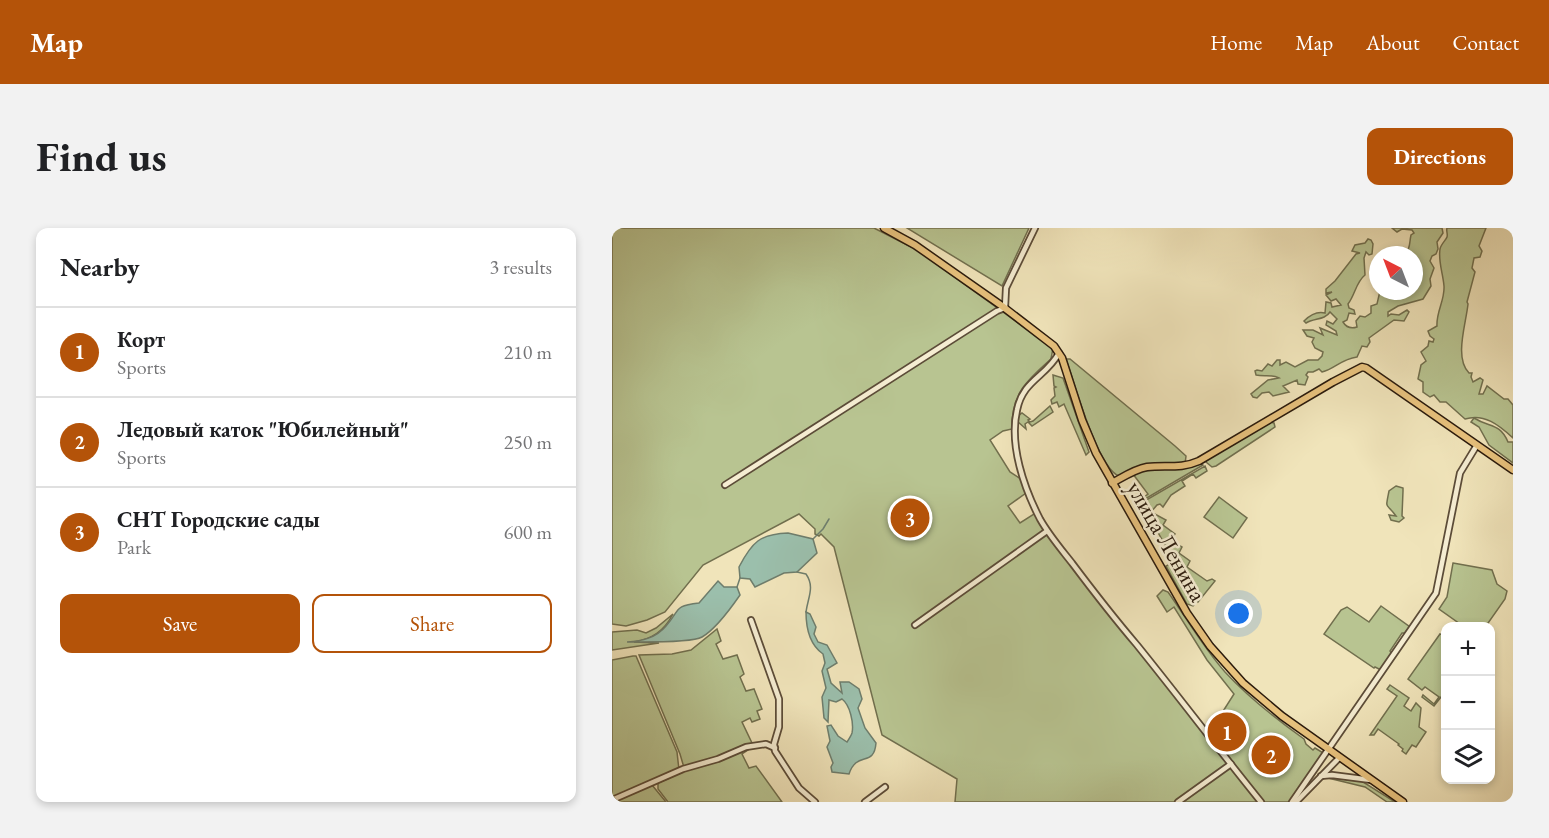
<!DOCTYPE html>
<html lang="en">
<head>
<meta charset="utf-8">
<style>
  body { margin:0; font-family:"EB Garamond",serif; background:#f2f2f2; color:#202124 }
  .controls { position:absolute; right:18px; bottom:18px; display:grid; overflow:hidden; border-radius:12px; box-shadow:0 3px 9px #0003 }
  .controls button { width:54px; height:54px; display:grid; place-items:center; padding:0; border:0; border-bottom:2px solid #e0e0e0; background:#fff; color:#202124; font:30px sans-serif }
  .compass { position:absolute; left:757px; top:18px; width:54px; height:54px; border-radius:50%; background:#fff; box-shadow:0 3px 9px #0003; rotate:318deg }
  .you { position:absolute; left:627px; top:386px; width:21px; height:21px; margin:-15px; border:4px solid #fff; border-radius:50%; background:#1a73e8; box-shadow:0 0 0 9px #1a73e833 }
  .badge { display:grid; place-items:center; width:39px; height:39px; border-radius:50%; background:#b45309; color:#fff; font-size:20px; font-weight:700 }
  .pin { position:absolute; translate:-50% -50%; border:3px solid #fff; box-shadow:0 2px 6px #0006 }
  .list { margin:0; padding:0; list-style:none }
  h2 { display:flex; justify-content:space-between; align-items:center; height:78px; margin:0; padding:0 24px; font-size:26px }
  h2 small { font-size:20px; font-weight:400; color:#757577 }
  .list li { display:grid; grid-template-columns:39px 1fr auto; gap:18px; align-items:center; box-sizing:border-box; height:90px; padding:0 24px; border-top:2px solid #e0e0e0 }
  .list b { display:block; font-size:22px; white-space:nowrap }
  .list p { margin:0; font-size:20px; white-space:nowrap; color:#757577 }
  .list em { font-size:20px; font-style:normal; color:#757577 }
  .actions { display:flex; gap:12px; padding:18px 24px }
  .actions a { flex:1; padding:14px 0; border:2px solid #b45309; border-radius:12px; text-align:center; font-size:21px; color:#b45309 }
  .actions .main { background:#b45309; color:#fff }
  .icon { flex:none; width:33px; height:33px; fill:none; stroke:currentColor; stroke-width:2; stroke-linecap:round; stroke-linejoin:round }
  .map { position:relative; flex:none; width:901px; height:574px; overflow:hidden; border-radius:12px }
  header { display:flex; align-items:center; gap:36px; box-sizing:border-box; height:84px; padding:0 30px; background:#b45309; color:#fff }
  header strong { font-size:28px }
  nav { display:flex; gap:33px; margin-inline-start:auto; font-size:21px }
  .intro { display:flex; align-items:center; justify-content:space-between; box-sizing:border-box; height:144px; padding:0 36px }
  h1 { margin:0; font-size:42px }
  .button { padding:15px 27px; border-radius:12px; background:#b45309; color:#fff; font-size:21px; font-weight:700 }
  main { display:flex; gap:36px; padding:0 36px }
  aside { flex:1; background:#fff; border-radius:12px; box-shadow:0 3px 9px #0003 }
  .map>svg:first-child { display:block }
  .green { fill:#b8c491; stroke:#716f4e; stroke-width:1.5 }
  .water { fill:#9bbfac; stroke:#6e7d6c; stroke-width:1.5 }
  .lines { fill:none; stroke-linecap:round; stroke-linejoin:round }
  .stream { stroke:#6e7d6c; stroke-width:1.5 }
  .minor-casing { stroke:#5c4c38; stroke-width:8 }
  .major-casing { stroke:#2a1a0c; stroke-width:9 }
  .minor { stroke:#f5edd2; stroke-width:4.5 }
  .major { stroke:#e8c27d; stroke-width:6 }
  .labels { text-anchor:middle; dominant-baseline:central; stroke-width:5; stroke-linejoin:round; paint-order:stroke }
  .street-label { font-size:24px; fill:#2a1a0c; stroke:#f5edd2 }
</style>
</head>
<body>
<header>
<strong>Map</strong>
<nav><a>Home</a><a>Map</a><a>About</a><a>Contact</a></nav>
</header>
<div class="intro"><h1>Find us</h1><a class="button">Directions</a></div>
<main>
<aside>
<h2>Nearby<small>3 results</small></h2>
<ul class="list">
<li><span class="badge">1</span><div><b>Корт</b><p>Sports</p></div><em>210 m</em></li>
<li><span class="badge">2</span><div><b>Ледовый каток &quot;Юбилейный&quot;</b><p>Sports</p></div><em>250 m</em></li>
<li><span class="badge">3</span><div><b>СНТ Городские сады</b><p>Park</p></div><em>600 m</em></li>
</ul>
<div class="actions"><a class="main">Save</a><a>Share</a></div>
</aside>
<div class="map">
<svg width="901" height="574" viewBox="0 0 901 574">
  <rect width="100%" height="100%" fill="#f0e4ba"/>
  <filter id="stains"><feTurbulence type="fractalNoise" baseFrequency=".00333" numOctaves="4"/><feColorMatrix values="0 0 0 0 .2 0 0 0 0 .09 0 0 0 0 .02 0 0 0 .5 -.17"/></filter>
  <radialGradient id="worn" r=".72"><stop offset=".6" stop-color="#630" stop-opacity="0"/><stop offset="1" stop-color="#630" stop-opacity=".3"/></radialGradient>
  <g class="green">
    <path d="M0 0H262L305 22 441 120 439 131C415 152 399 166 400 201L391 203 378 212 398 244 409 251 414 265 396 278 408 295 425 284 429 293 596 507 622 466 595 432 562 379 555 384 545 368 551 362 556 364C575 391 591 419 613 444 637 470 664 491 692 511L694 516 701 522 703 520 713 526 680 574H343L345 551 270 507 222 319 209 306 207 308 203 306V301L187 286 91 337 53 384 35 392 14 398 0 396Z"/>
    <path d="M295 0H417L390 58Z"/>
    <path d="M780 0H830L831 5 825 14 826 21 824 26 820 28 818 33 822 40 818 51 819 58 811 71 786 78 776 84V88L779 86 787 87 795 82 797 84 792 93 782 92 757 110 758 114 755 119 750 118 745 129C729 131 723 141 710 144L707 141 701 144H696L694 147 696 149 693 157 686 156 685 152 671 158 677 164 661 168 657 164 650 165 645 170 641 169 639 166 656 152 667 150C660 146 652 149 644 147L643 143 645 142 650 143 656 136 660 138 665 132H668V137L674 134 683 139 696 132H706L710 128 711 124 703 120 700 114 702 110 695 108 691 102H701L711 107 708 100 725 107 724 103 714 97 715 93 721 96 725 91 718 84C713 92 702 90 694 95L692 93C698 87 705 83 713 85L714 74 719 75 720 79 729 77 724 71 719 73 714 67 720 64 714 65V61L723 53 744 26 748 25 740 23 743 17 753 15 756 11 759 12 761 16 760 26 757 27 754 24 752 30 753 47C744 54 743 67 736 76L737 80 742 82 743 86 737 85 735 92 731 94C734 99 739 101 745 99L744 93 748 88 753 89 759 85V78L765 76 768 63H802V27H785V25L791 27C799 21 797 16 799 7L802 5 800 2 790 1 785 4Z"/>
    <path d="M835 0H874L867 18 870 23 868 29 862 30 860 40 863 44 855 74 856 76C854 96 842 130 857 145H860L859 149 861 154 868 150 871 152 867 166H871L875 158 892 171H896L901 177V210C887 197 872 185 853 191L834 174H828L822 167 818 169 811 164V154L806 151 809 137 814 133 809 124 816 118 817 113 821 114 822 111 818 108 816 103 825 98C824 84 833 72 832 58 831 45 826 34 828 21 829 16 834 12 835 9 836 6 834 3 835 0Z"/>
    <path d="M454 131H458L563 218 574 228 573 236 532 237 507 248C486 241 462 154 454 131Z"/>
    <path d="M441 147 451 150 477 224 474 227 452 176 447 179 445 174 440 176 439 172 443 168 442 160 444 159 442 158Z"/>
    <path d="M438 178 441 184 420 198 416 194 413 196 414 201 405 193 406 188 410 185 418 191 416 192 418 194 421 193Z"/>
    <path d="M862 190C878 200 888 195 896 214H901V235L877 217 867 199 859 194Z"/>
    <path d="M657 194 662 195 663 199 604 238 600 239 594 234 595 231Z"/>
    <path d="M589 235 591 237 528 274V272L536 266 521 246C544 237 564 246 589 235Z"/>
    <path d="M593 238 595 243 584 250 581 246 570 253 573 258 559 267 551 279 548 276 545 277 539 284 554 292 551 297 563 306 559 312 570 319 567 325 578 333 575 339 595 353 600 351 603 353 586 374 529 275Z"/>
    <path d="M784 258 791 260V263L790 288 792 290 787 294 779 292 777 287 784 288C774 274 773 283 777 263Z"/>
    <path d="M607 269 635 290 621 310 592 289Z"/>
    <path d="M841 335 880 342 885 356 895 363 893 371 874 398H851L827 381 835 369Z"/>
    <path d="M558 336 561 337 583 376 581 378 575 376 554 338Z"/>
    <path d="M769 378 798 399 793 405H790L778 423 780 426 769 442 763 439 762 440 712 406 729 382 735 379 757 394Z"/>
    <path d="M61 386C52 403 40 411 22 414L47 415 0 422V404L25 402 34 405 44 400Z"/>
    <path d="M105 401 109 413 104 416 111 431 125 427 132 446 128 449 134 463 142 461 150 481 145 483 148 491 140 494 138 490 130 494 140 515 136 522 130 526 137 540 144 538 170 574H56L46 561V555L73 543 68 526 27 427 60 426 79 422Z"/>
    <path d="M828 406 831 407 833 413V464L822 478 810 469 811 467 822 476 827 469 813 459 810 462 796 451Z"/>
    <path d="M21 428H24L65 524 67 542 41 553 40 557 54 574H0V432Z"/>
    <path d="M778 457 797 470 792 478 799 483 804 475 809 480 807 499 814 504 804 519 800 517 794 526 790 523 791 521 786 517 787 516 766 501 762 507H758L785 468 775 461Z"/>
    <path d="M716 550 748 552 783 574H775L753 559Z"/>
  </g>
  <g class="water">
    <path d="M176 305 201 311 205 325 185 344 172 345 143 359 138 351 128 350 127 339C140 314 148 306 176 305Z"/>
    <path d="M106 353 112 359H125L128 367C119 380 104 401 90 409 79 415 30 414 15 414 30 413 44 410 54 398 69 381 61 378 87 375Z"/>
    <path d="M194 384 198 386 204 399 202 406 206 414 215 417 225 435 215 441 219 455 230 465 228 454H237L247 461 250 471 246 480 253 500 264 515C262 540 245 522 237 546L220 544 219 539 221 535 215 519 218 513 215 498 219 497 226 508 235 514C237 511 239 508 240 505 242 495 238 477 230 471L224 474 217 472 216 494 212 490 210 469 214 460 210 443 213 435 211 426C198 417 194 400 194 384Z"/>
  </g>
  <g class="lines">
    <g class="stream">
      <path d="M201 311 211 301 217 291"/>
      <path d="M185 344 194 346C203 359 196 369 194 384"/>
      <path d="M125 359 128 350"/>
    </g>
    <g class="minor-casing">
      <g id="minor">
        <path d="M447 125C434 149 411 152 405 182 397 217 412 260 428 291 437 307 449 321 460 335 481 363 502 390 525 417 567 469 607 522 649 574"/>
        <path d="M113 257 385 83 393 80 394 60 423 0"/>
        <path d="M139 392 167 471V499L162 516 163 523 187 560 203 574"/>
        <path d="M303 397 435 303"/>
        <path d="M709 548 720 547 759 552"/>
        <path d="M0 572 71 541 106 531 134 519 154 516 163 520"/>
        <path d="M253 574 273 559"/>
        <path d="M566 574 619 536"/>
        <path d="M680 574 824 365 848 245 865 217"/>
        <path d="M684 574 727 530"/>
      </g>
    </g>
    <g class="major-casing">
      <g id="major">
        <path d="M272 0 303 17 390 78 442 118 450 130 470 192 484 225 575 385 598 418 631 455 670 488 791 574"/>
        <path d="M500 255C511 249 523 241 535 239 554 237 569 241 587 233L721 154 750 139 754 140 901 242"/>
      </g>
    </g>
    <use href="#minor" class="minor"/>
    <use href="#major" class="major"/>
  </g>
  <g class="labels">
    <g class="street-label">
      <text transform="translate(555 313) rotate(60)">улица Ленина</text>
    </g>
  </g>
  <rect width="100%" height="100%" filter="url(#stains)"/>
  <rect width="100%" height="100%" fill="url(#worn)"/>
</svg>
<div class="controls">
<button>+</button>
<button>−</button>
<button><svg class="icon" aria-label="layers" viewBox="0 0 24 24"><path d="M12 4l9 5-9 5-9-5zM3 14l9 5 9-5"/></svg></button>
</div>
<svg class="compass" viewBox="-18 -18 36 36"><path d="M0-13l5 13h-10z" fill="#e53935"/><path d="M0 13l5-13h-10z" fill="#757577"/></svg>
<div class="you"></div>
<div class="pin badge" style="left:615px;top:504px">1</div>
<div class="pin badge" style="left:659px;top:527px">2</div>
<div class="pin badge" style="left:298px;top:290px">3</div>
</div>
</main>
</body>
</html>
